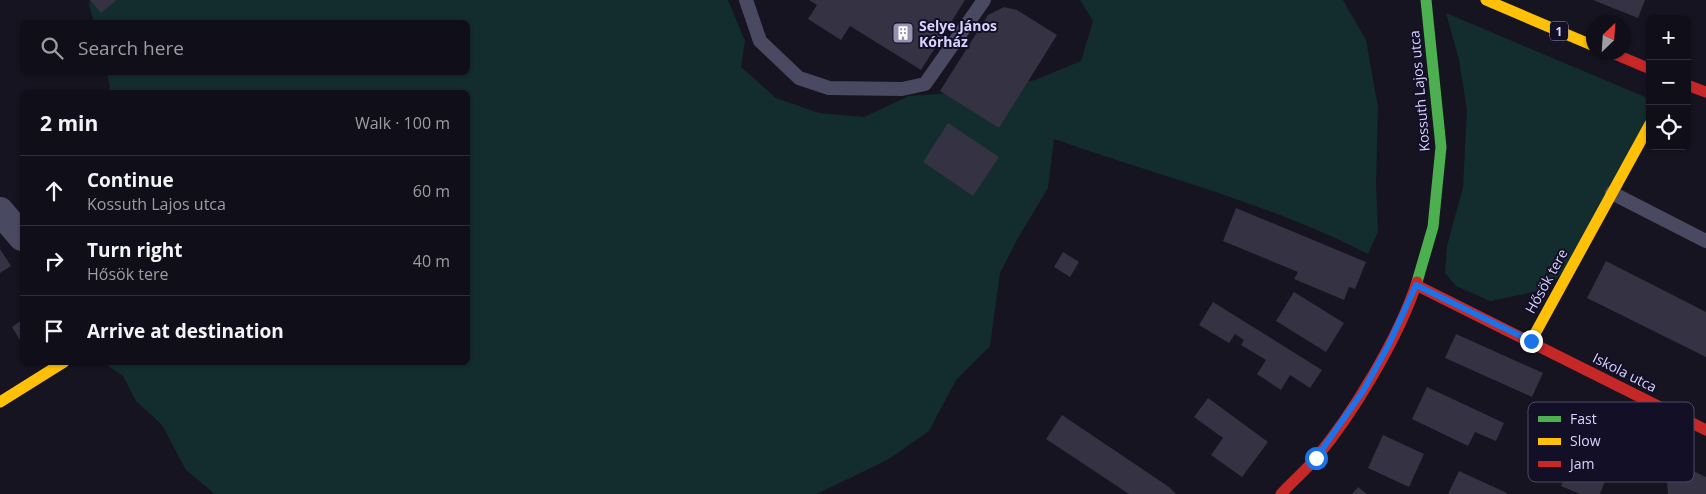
<!DOCTYPE html>
<html lang="en">
<head>
<meta charset="utf-8">
<style>
  body { margin:0; font-family:"Open Sans",sans-serif; background:#1e1d26; color:#f1f3f6 }
  .controls { position:absolute; right:15px; top:15px; display:grid; overflow:hidden; border-radius:8px; box-shadow:0 1px 4px #0004 }
  .controls button { width:45px; height:45px; display:grid; place-items:center; padding:0; border:0; border-bottom:1px solid #302f38; background:#100f19; color:#f1f3f6; font:25px sans-serif }
  .compass { position:absolute; left:1586px; top:15px; width:45px; height:45px; border-radius:50%; background:#100f19; box-shadow:0 1px 4px #0004; rotate:25deg }
  .stop { position:absolute; width:15px; height:15px; margin:-11px; border:4px solid #1a73e8; border-radius:50%; background:#fff }
  .stop.end { background:#1a73e8; border-color:#fff; box-shadow:0 1px 5px #0008 }
  .list { margin:0; padding:0; list-style:none }
  h2 { display:flex; justify-content:space-between; align-items:center; height:65px; margin:0; padding:0 20px; font-size:21px }
  h2 small { font-size:16px; font-weight:400; color:#9c9ca2 }
  .list li { display:grid; grid-template-columns:32px 1fr auto; gap:15px; align-items:center; box-sizing:border-box; height:70px; padding:0 20px; border-top:1px solid #302f38 }
  .list b { display:block; font-size:19px; white-space:nowrap }
  .list p { margin:0; font-size:16px; white-space:nowrap; color:#9c9ca2 }
  .list em { font-size:16px; font-style:normal; color:#9c9ca2 }
  .icon { flex:none; width:28px; height:28px; fill:none; stroke:currentColor; stroke-width:2; stroke-linecap:round; stroke-linejoin:round }
  .map { position:relative; flex:none; width:1706px; height:494px; overflow:hidden }
  .search { position:absolute; background:#100f19; box-shadow:0 1px 4px #0004; left:20px; top:20px; width:450px; height:55px; display:flex; align-items:center; gap:12px; box-sizing:border-box; padding:0 18px; border-radius:8px; color:#9c9ca2; font-size:19px }
  .panel { position:absolute; background:#100f19; box-shadow:0 1px 4px #0004; left:20px; top:90px; width:450px; height:275px; border-radius:8px }
  .map>svg:first-child { display:block }
  .green { fill:#132c2d }
  .building { fill:#343243 }
  .lines { fill:none; stroke-linecap:round; stroke-linejoin:round }
  .lane { stroke:#4a4962; stroke-width:14 }
  .street { stroke:#4a4962; stroke-width:28 }
  .fast { stroke:#4caf50; stroke-width:11 }
  .slow { stroke:#ffc107; stroke-width:11 }
  .jam { stroke:#c62828; stroke-width:11 }
  .route { stroke:#1a73e8; stroke-width:6 }
  .labels { text-anchor:middle; dominant-baseline:central; stroke-width:4; stroke-linejoin:round; paint-order:stroke }
  .shield { fill:#130f26; stroke:#9e99be; stroke-width:1 }
  .shield-label { font-size:12px; font-weight:bold; fill:#d9d4ff }
  .poi-label { font-size:14px; font-weight:bold; fill:#d9d4ff; stroke:#130f26; text-anchor:start }
  .street-label { font-size:14px; fill:#d9d4ff; stroke:#130f26 }
  .key { fill:#130f26; stroke:#4e4a67; stroke-width:1 }
  .key-label { font-size:14px; fill:#d9d4ff }
</style>
</head>
<body>
<div class="map">
<svg width="1706" height="494" viewBox="0 0 1706 494">
  <rect width="100%" height="100%" fill="#161421"/>
  <g class="green">
    <path d="M90 0H728L745 41 741 67 776 98 819 113 864 117 909 96 990 90 1035 80 1081 61 1093 21 1080 0H1343L1366 40 1378 107 1376 182 1378 232 1368 254C1269 203 1159 176 1054 139L1048 188 1018 238 1000 273 990 346 956 380 929 431 889 459 817 494H215L186 470 162 425 136 401 123 376 104 363 468 362V92H108L110 86 107 73 468 72V22H94L89 5Z"/>
    <path d="M1446 13 1650 99V118L1574 265 1539 291 1490 301 1456 286 1445 273 1447 246 1463 187 1467 110 1459 60Z"/>
  </g>
  <g class="building">
    <path d="M90 0H117L101 13Z"/>
    <path d="M809 0H965L921 70 850 26 841 40 808 19 817 5Z"/>
    <path d="M1593 0H1645L1638 18Z"/>
    <path d="M1004 7 1017 10 1057 35 999 128 940 91 988 15Z"/>
    <path d="M948 123 999 157 973 196 923 162Z"/>
    <path d="M1236 208 1366 262 1355 289 1349 287 1344 300 1294 279 1298 272 1223 241Z"/>
    <path d="M0 249 11 266 0 273Z"/>
    <path d="M1063 252 1079 262 1070 277 1054 267Z"/>
    <path d="M1606 261 1706 312V357L1587 298Z"/>
    <path d="M1294 292 1344 323 1326 352 1276 321Z"/>
    <path d="M1213 302 1322 370 1310 388 1290 375 1281 390 1257 374 1266 360 1241 345 1244 340 1235 334 1229 343 1199 325Z"/>
    <path d="M22 320V343L12 327Z"/>
    <path d="M1456 334 1543 373 1532 397 1445 358Z"/>
    <path d="M1427 387 1504 423 1496 441 1475 432 1468 446 1412 419Z"/>
    <path d="M1208 398 1268 442 1242 477 1211 455 1223 438 1194 417Z"/>
    <path d="M1062 415 1169 487 1176 494H1129L1046 439Z"/>
    <path d="M1589 415 1609 422 1600 444 1617 450 1600 494H1580L1561 486Z"/>
    <path d="M1383 435 1424 454 1409 487 1368 468Z"/>
    <path d="M1676 463 1706 477V494H1668L1667 482Z"/>
    <path d="M1459 471 1507 493V494H1448Z"/>
    <path d="M1358 487 1367 494H1352Z"/>
  </g>
  <g class="lines">
    <g class="lane">
      <path d="M746 0 760 41 799 78 829 88 902 89 925 84 984 0"/>
      <path d="M1612 193 1706 241"/>
    </g>
    <path class="street" d="M0 211 22 237"/>
    <path class="fast" d="M1417 282 1433 227 1441 147 1426 0"/>
    <g class="slow">
      <path d="M1486 0 1594 46"/>
      <path d="M1531 341 1650 124"/>
      <path d="M0 402 64 362"/>
    </g>
    <g class="jam">
      <path d="M1610 52 1650 69"/>
      <path d="M1687 85 1706 92"/>
      <path d="M1416 285 1706 430"/>
      <path d="M1281 494C1292 482 1305 471 1316 458 1353 414 1399 337 1417 282"/>
    </g>
  </g>
  <g class="lines">
    <path class="route" d="M1316 458 1363 391 1388 346 1416 285 1531 341"/>
  </g>
  <defs>
    <g id="building-square" transform="scale(1.125)"><rect x="-9" y="-9" width="18" height="18" rx="4" fill="#9591b1" stroke="#130f26"/><path d="M-4-6H4V6H1V3H-1V6H-4ZM-2.5-4.3h1.7v1.8h-1.7ZM.8-4.3h1.7v1.8H.8ZM-2.5-1h1.7V.8h-1.7ZM.8-1h1.7V.8H.8Z" fill="#fff"/></g>
  </defs>
  <g fill-rule="evenodd">
    <use href="#building-square" x="903" y="33"/>
  </g>
  <g class="labels">
    <rect class="shield" x="1550" y="21.5" width="18" height="19" rx="4"/>
    <g class="shield-label">
      <text x="1559" y="31">1</text>
    </g>
    <g class="poi-label">
      <text x="919" y="25">Selye János<tspan x="919" dy="16">Kórház</tspan></text>
    </g>
    <g class="street-label">
      <text transform="translate(1419 91) rotate(-95)">Kossuth Lajos utca</text>
      <text transform="translate(1546 281) rotate(-61)">Hősök tere</text>
      <text transform="translate(1625 372) rotate(27)">Iskola utca</text>
    </g>
  </g>
  <rect x="1528" y="402" width="166" height="80" rx="8" class="key"/>
  <rect x="1538" y="416" width="23" height="6" fill="#4caf50"/>
  <rect x="1538" y="438" width="23" height="7" fill="#ffc107"/>
  <rect x="1538" y="461" width="23" height="6" fill="#c62828"/>
  <g class="key-label">
    <text x="1570" y="424">Fast</text>
    <text x="1570" y="446">Slow</text>
    <text x="1570" y="469">Jam</text>
  </g>
</svg>
<div class="controls">
<button>+</button>
<button>−</button>
<button><svg class="icon" aria-label="locate" viewBox="0 0 24 24"><circle cx="12" cy="12" r="6"/><path d="M12 2v4M12 18v4M2 12h4M18 12h4"/></svg></button>
</div>
<svg class="compass" viewBox="-18 -18 36 36"><path d="M0-13l5 13h-10z" fill="#e53935"/><path d="M0 13l5-13h-10z" fill="#9c9ca2"/></svg>
<div class="stop" style="left:1316px;top:458px"></div>
<div class="stop end" style="left:1531px;top:341px"></div>
<div class="search"><svg class="icon" aria-label="search" viewBox="0 0 24 24"><circle cx="10" cy="10" r="6"/><path d="M15 15l6 6"/></svg>Search here</div>
<section class="panel">
<h2>2 min<small>Walk · 100 m</small></h2>
<ul class="list">
<li><svg class="icon" aria-label="ahead" viewBox="0 0 24 24"><path d="M12 20V5M6 11l6-6 6 6"/></svg><div><b>Continue</b><p>Kossuth Lajos utca</p></div><em>60 m</em></li>
<li><svg class="icon" aria-label="right" viewBox="0 0 24 24"><path d="M7 20v-9h11M14 6l5 5-5 5"/></svg><div><b>Turn right</b><p>Hősök tere</p></div><em>40 m</em></li>
<li><svg class="icon" aria-label="arrive" viewBox="0 0 24 24"><path d="M6 21V4h12l-3 4 3 4H6"/></svg><div><b>Arrive at destination</b></div></li>
</ul>
</section>
</div>
</body>
</html>
